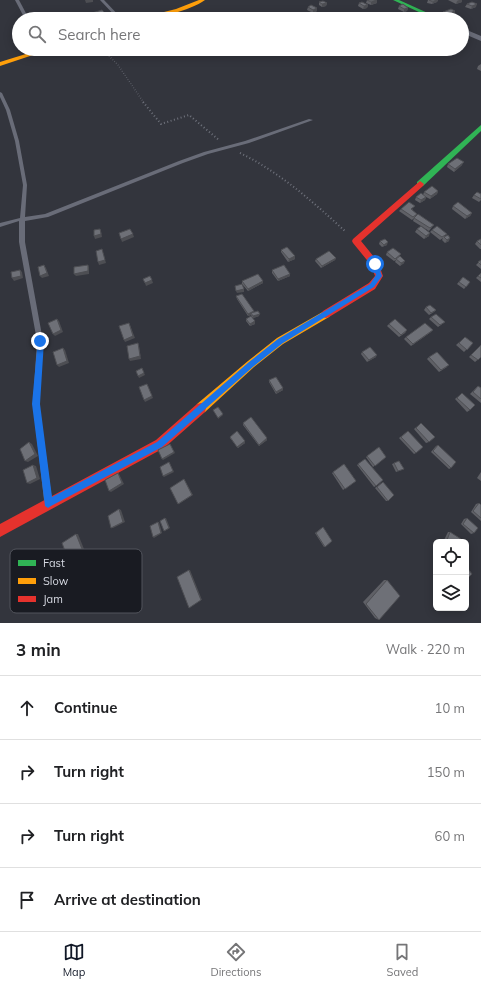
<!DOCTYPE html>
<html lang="en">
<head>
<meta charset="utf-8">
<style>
  body { margin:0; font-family:Mulish,sans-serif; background:#f2f2f2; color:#202124 }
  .controls { position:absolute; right:12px; bottom:12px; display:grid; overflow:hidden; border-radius:6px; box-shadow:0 2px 10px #0003 }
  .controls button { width:36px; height:36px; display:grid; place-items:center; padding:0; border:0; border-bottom:1px solid #e0e0e0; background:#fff; color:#202124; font:20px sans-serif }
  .stop { position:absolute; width:12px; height:12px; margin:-9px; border:3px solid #1a73e8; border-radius:50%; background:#fff }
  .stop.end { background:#1a73e8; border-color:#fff; box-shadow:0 1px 4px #0008 }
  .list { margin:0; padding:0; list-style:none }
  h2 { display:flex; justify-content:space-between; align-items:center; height:52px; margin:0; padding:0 16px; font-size:17px }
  h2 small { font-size:13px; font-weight:400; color:#757577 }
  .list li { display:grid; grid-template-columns:26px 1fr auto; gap:12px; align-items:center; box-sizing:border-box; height:64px; padding:0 16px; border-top:1px solid #e0e0e0 }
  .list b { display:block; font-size:15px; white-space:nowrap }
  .list em { font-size:13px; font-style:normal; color:#757577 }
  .icon { flex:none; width:22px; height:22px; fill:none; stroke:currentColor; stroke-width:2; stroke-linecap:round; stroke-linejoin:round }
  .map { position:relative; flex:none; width:481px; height:623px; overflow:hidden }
  .search { position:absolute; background:#fff; box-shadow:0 2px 10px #0003; left:12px; right:12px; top:12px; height:44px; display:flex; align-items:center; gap:10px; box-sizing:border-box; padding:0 14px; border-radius:22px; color:#757577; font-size:15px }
  .sheet { height:308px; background:#fff }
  nav { display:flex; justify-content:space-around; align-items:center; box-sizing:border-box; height:56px; border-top:1px solid #e0e0e0; background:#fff; font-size:11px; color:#757577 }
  nav a { display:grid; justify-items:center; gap:2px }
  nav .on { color:#111827 }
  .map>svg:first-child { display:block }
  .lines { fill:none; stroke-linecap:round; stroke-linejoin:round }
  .path-far1 { stroke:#6f727c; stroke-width:1.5; stroke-dasharray:0.5 2; stroke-linecap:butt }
  .path { stroke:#6f727c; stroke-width:2; stroke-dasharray:1 2.5; stroke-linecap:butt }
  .lane { fill:#696c78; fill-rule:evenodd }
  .street { fill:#696c78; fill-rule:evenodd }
  .fast { fill:#30b455; fill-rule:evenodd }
  .slow { fill:#ff9f0a; fill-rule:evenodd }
  .jam { fill:#e5322d; fill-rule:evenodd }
  .wall { fill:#5f6066 }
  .shaded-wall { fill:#4d4e53 }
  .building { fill:#6e7077; stroke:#4d4e53 }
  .route { fill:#1a73e8 }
  .key { fill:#191b22; stroke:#52545c; stroke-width:1 }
  .key-label { font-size:11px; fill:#d6d9e2 }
</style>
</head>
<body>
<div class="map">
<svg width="481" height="623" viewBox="0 0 481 623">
  <rect width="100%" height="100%" fill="#33353d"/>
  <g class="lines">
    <path class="path-far1" d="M102 49 118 65 144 103"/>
    <g class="path">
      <path d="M143 102 161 124 189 115 219 140"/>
      <path d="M240 153C281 173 313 202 346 232"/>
    </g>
    <g class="lane">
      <path d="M15 0H19L29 19H25Z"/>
      <path d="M100 0H104L122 19H118Z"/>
      <path d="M0 92 2 93 10 110 19 141 27 185 25 217 45 214 179 161 204 152 245 141 309 119 313 120 249 143 208 154 183 163 48 217 25 221V242L43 341 39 404 52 500 51 503 48 504 45 503 44 500 33 404 37 341 19 242V221L0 227V223L20 218 23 185 15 141 6 110 0 97Z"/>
    </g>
    <path class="street" d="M462 28 481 36V41L462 33Z"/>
    <g class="fast">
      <path d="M393 0H399L441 19H434Z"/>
      <path d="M481 125V131L423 186H417V182Z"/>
    </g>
    <g class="slow">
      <path d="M199 0H205C190 11 156 19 136 19L176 9Z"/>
      <path d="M42 49H51L0 66V62Z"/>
      <path d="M326 310 329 311 331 314 329 317 283 344 254 367 205 412 201 413 197 412 196 408 197 404 248 361 277 338Z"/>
    </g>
    <g class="jam">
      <path d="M420 181 424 184 423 186 361 241 378 262 383 276 375 289 329 317 326 318 323 317 321 314 323 311 369 283 375 276 371 265 353 243 352 241 353 239Z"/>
      <path d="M201 403 205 404 206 408 205 412 164 448 0 537V524L156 440 197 404Z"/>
    </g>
  </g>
  <g class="wall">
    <path d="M367 0 377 3 371 5 366 3Z"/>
    <path d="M428 0H438L437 2 432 4 427 3Z"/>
    <path d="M448 0H462V2L456 4Z"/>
    <path d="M319 2 327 3 326 6 322 7 319 5Z"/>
    <path d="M359 3 368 5 367 8 363 9 358 6Z"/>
    <path d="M467 4 476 7 471 9 465 7Z"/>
    <path d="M399 6 408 8 407 11 404 12 398 9Z"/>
    <path d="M308 7 317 8V11L313 13 307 10Z"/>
    <path d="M455 11 454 14 446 17 442 15 443 12Z"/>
    <path d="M397 16 407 18V19H396Z"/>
    <path d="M442 49H451V50L446 52 442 50Z"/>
    <path d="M481 64V71L477 69 478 66Z"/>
    <path d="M448 164 462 165 454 172 447 167Z"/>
    <path d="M438 191 437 194 430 199 426 197 425 200 420 203 415 200 416 197 423 195 424 192Z"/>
    <path d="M481 194V200L479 202 472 198 474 195Z"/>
    <path d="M453 206 472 213 470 216 465 219 452 209Z"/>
    <path d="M401 209H413L412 210 416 216 432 227 429 231 413 221 414 218 412 220 399 211Z"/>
    <path d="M417 229 429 236 424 239 415 232Z"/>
    <path d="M432 230 446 236 449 241 445 243 442 240 443 238 440 240 430 232Z"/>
    <path d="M481 239V249H480L475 244 477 241Z"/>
    <path d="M380 241 387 245 382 247 379 244Z"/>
    <path d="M281 250 295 259 288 262 281 252Z"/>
    <path d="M387 252 400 256 404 263 400 266 395 262 396 260 394 261 386 255Z"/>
    <path d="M336 258 335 260 321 268 315 261 316 259Z"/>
    <path d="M481 260V269L476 265Z"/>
    <path d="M272 270 290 274V276L278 281 272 273Z"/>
    <path d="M481 273V282L476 278Z"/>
    <path d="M463 277 470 282 464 289 457 284Z"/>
    <path d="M242 281 263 283 248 291 242 284Z"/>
    <path d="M236 296 254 312 259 316 253 318 251 315 248 316 237 299Z"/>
    <path d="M426 307 436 310 434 312 429 315 424 310Z"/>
    <path d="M431 317 445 322 438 327 429 319Z"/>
    <path d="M246 319 255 324 250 326 246 321Z"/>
    <path d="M389 324 407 330 405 333 399 337 387 326Z"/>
    <path d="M431 332 411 346 404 339 406 337Z"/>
    <path d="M465 337 473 343 464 352 456 345Z"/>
    <path d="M481 345V357L475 362 469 357Z"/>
    <path d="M362 352 376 357 367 362 361 354Z"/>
    <path d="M429 357 447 367 439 372 427 359Z"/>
    <path d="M269 380 283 388V390L276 394 269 382Z"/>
    <path d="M478 386 481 388V403L470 394Z"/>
    <path d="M462 393 470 410 467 412 455 399Z"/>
    <path d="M243 423 267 440 259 446 243 425Z"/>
    <path d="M421 423 429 442 426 443 414 429Z"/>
    <path d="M408 431 416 453 414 454 399 438Z"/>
    <path d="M230 437 245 443 238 448 230 438Z"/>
    <path d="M438 445 451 468 449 469 431 452 436 446Z"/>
    <path d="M379 447 386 457 373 467 366 457Z"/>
    <path d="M365 459 376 486 374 487 357 465Z"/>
    <path d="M399 461 404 469 396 472 392 464Z"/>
    <path d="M344 464 356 481 343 490 332 473Z"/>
    <path d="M481 472V481L477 478Z"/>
    <path d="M383 482 388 501H386L375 488Z"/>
    <path d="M479 503 481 505V521L471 512 476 504Z"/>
    <path d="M467 518 474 533 471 534 461 524 464 519Z"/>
    <path d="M323 527 325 547H324L315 533Z"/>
    <path d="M448 532H450L459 542H447L444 540Z"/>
    <path d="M384 580H387L379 620 375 618 363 602Z"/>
  </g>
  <g class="shaded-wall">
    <path d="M85 0H93V2L86 3Z"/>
    <path d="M377 0V3L371 5V2Z"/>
    <path d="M436 0H438L437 2 432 4 433 2Z"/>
    <path d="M459 0H462V2L456 4 457 1Z"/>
    <path d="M327 3 326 6 322 7V4Z"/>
    <path d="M477 4 476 7 471 9 472 6Z"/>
    <path d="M368 5 367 8 363 9 364 6Z"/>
    <path d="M317 8V11L313 13V10Z"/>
    <path d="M408 8 407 11 404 12V9Z"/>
    <path d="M455 11 454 14 446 17 447 14Z"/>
    <path d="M105 13V16L95 19 94 16Z"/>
    <path d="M447 49H451V50L446 52Z"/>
    <path d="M464 162 462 165 454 172 455 169Z"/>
    <path d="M438 191 437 194 430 199 431 196Z"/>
    <path d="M426 197 425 200 420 203 421 200Z"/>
    <path d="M472 213 470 216 465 219 467 216Z"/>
    <path d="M100 229 101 231 102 237 95 239 94 236Z"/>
    <path d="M430 233 429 236 424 239 426 236Z"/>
    <path d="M133 234 134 237 122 242 121 239Z"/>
    <path d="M450 238 449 241 445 243 447 240Z"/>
    <path d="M388 242 387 245 382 247 384 245Z"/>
    <path d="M102 249 106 263 99 265 98 262Z"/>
    <path d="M295 256V259L288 262 289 259Z"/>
    <path d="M336 258 335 260 321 268 322 266Z"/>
    <path d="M405 261 404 263 400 266 401 263Z"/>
    <path d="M44 265 46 268 49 276 42 278 40 276Z"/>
    <path d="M88 265 89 267V274L76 276 74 274Z"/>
    <path d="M20 270 22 272 23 278 14 281 12 278Z"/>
    <path d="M290 274V276L278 281V279Z"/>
    <path d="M152 280 153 283 146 286 145 283Z"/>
    <path d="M263 281V283L248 291V289Z"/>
    <path d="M244 289V292L237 293 236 291Z"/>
    <path d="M254 311V313H251V315L248 316V314Z"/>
    <path d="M260 314 259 316 253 318V316Z"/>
    <path d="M57 319 59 321 63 332 55 336 53 334Z"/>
    <path d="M255 321V324L250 326V324Z"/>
    <path d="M130 325 135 338 125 342 124 340Z"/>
    <path d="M433 330 431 332 411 346 413 344Z"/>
    <path d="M138 343 139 346 141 359 130 361 129 359Z"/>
    <path d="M63 348 65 350 69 363 59 367 57 365Z"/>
    <path d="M377 355 376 357 367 362 369 360Z"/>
    <path d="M142 368 145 375 139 378 138 376Z"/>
    <path d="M148 386 153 398 145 402 144 400Z"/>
    <path d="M283 388V390L276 394V392Z"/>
    <path d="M223 414V415L218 419V418Z"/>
    <path d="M267 438V440L259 446V445Z"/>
    <path d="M245 441V443L238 448 237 447Z"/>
    <path d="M29 442 32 444 38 456 28 462 25 461Z"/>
    <path d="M170 444 175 453 163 460 162 459Z"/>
    <path d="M169 462 174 472 164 477 163 476Z"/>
    <path d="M33 465 36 466 40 479 30 484 27 483Z"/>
    <path d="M118 473 119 474 124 484 111 492 109 491Z"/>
    <path d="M184 479 193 495 179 504H178Z"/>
    <path d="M119 509 121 510 125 522 113 528H111Z"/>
    <path d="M165 518H166L170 528 165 531H164Z"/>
    <path d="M158 522H159L162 533 154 538 153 537Z"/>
    <path d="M76 534H78L86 554 72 564H70Z"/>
    <path d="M47 564 52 581 39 588 36 589 45 565Z"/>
    <path d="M189 570H190L202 600H201Z"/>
  </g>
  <g class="building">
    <path d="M367 0H377L371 2Z"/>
    <path d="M429 0H436L433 2Z"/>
    <path d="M323 1 327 3 322 4 319 2Z"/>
    <path d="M362 2 368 5 364 6 359 3Z"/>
    <path d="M472 2 477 4 472 6 467 4Z"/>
    <path d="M403 4 408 8 404 9 399 6Z"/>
    <path d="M311 5 317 8 313 10 308 7Z"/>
    <path d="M451 9 455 11 447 14 443 12Z"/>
    <path d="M102 10 105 13 94 16 92 13Z"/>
    <path d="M401 14 407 18 403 19 397 16Z"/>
    <path d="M457 158 464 162 455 169 448 164Z"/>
    <path d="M432 186 438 191 431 196 424 192Z"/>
    <path d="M477 192 481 194V199L474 195Z"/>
    <path d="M421 193 426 197 421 200 416 197Z"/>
    <path d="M409 202 415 206 411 209 417 214 413 217 401 209Z"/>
    <path d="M458 202 472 213 467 216 453 206Z"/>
    <path d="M418 214 434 225 430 228 414 218Z"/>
    <path d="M421 226 430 233 426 236 417 229Z"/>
    <path d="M437 226 447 234 442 237 432 230Z"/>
    <path d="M100 229 101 234 94 236V230Z"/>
    <path d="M130 229 133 234 121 239 119 233Z"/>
    <path d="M448 235 450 238 447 240 444 237Z"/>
    <path d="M385 239 388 242 384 245 380 241Z"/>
    <path d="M481 239V245L477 241Z"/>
    <path d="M287 247 295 256 289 259 281 250Z"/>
    <path d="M393 248 401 254 395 259 387 252Z"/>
    <path d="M102 249 105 260 98 262 96 251Z"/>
    <path d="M329 251 336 258 322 266 316 259Z"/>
    <path d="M400 256 405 261 401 263 396 259Z"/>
    <path d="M481 260V265L478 262Z"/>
    <path d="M44 265 47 273 40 276 38 267Z"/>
    <path d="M88 265V271L74 274V267Z"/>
    <path d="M284 265 290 274 278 279 272 270Z"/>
    <path d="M20 270 21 276 12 278 11 272Z"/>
    <path d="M481 273V278L478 276Z"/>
    <path d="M258 274 263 281 248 289 242 281Z"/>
    <path d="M150 276 152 280 145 283 143 279Z"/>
    <path d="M463 277 470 282 466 287 459 282Z"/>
    <path d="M242 284 244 289 236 291 235 286Z"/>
    <path d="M242 294 254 311 248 314 236 296Z"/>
    <path d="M430 305 436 310 431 313 426 307Z"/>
    <path d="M258 311 260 314 253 316 251 313Z"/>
    <path d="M436 314 445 322 440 325 431 317Z"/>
    <path d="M251 316 255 321 250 324 246 319Z"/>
    <path d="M57 319 61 330 53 334 48 323Z"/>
    <path d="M395 319 407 330 401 335 389 324Z"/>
    <path d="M129 323 133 336 124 340 119 326Z"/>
    <path d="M425 323 433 330 413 344 406 337Z"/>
    <path d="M465 337 473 343 467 350 459 343Z"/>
    <path d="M138 343 140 356 129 359 127 346Z"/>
    <path d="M481 345V357L478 360 471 355Z"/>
    <path d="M370 347 377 355 369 360 362 352Z"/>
    <path d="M63 348 67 361 57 365 53 352Z"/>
    <path d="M437 352 449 365 441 370 429 357Z"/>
    <path d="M142 368 144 373 138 376 136 371Z"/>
    <path d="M276 377 283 388 276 392 269 380Z"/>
    <path d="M147 384 152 396 144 400 139 387Z"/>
    <path d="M478 386 481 388V399L473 392Z"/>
    <path d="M462 393 475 405 470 410 457 398Z"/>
    <path d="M218 407 223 414 218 418 213 410Z"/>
    <path d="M251 417 267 438 259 445 243 423Z"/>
    <path d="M421 423 435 437 429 442 416 428Z"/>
    <path d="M237 431 245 441 237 447 230 437Z"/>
    <path d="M408 431 423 447 416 453 401 437Z"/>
    <path d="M29 442 35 454 25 461 20 449Z"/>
    <path d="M170 444 174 452 162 459 158 450Z"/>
    <path d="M438 445 456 462 451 468 433 451Z"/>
    <path d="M379 447 386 457 375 466 367 456Z"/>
    <path d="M365 459 383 480 376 486 358 464Z"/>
    <path d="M399 461 404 469 398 471 394 463Z"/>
    <path d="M169 462 173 471 163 476 160 467Z"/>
    <path d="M344 464 356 481 345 489 333 472Z"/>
    <path d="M33 465 37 478 27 483 23 470Z"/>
    <path d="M118 473 122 483 109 491 105 480Z"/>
    <path d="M184 479 192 495 178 504 170 488Z"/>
    <path d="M383 482 394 495 388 501 377 487Z"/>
    <path d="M479 503 481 505V518L473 511Z"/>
    <path d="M119 509 123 522 111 528 108 516Z"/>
    <path d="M165 518 169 528 164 531 160 521Z"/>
    <path d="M467 518 478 528 474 533 463 524Z"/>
    <path d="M158 522 161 533 153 537 150 526Z"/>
    <path d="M323 527 332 541 325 547 316 533Z"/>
    <path d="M450 532 461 539 459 542H450L447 540Z"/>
    <path d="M76 534 84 554 70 564 62 543Z"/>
    <path d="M466 566 472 574 466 580Z"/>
    <path d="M189 570 201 600 189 608 177 577Z"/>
    <path d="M387 580 400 596 379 620 366 604Z"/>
  </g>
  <path class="route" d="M373 262H377L382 276 374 287 283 343 254 366 162 447 51 506 48 508 45 506 32 404 38 338H40L44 341 40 404 52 497 157 442 249 362 278 339 370 284 376 275 372 264Z"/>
  <rect x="10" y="549" width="132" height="64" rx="6" class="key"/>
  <rect x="18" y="560" width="18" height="6" fill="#30b455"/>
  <rect x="18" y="578" width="18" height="6" fill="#ff9f0a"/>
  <rect x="18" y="596" width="18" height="6" fill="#e5322d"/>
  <g class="key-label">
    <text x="43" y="567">Fast</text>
    <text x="43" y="585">Slow</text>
    <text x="43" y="603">Jam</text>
  </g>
</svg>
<div class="controls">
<button><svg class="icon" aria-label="locate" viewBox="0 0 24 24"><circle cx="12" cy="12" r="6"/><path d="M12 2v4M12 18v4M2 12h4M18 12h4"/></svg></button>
<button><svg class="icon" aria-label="layers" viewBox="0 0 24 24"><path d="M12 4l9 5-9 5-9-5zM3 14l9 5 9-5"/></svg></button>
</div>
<div class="stop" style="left:375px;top:264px"></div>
<div class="stop end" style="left:40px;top:341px"></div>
<div class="search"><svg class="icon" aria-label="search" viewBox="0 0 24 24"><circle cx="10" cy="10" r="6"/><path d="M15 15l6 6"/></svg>Search here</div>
</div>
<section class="sheet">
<h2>3 min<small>Walk · 220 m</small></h2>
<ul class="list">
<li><svg class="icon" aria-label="ahead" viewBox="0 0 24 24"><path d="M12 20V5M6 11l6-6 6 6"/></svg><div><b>Continue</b></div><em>10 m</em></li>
<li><svg class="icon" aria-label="right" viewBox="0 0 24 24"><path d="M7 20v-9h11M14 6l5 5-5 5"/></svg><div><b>Turn right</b></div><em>150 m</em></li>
<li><svg class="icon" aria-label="right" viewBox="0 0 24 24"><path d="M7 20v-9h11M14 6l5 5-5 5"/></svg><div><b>Turn right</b></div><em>60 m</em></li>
<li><svg class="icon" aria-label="arrive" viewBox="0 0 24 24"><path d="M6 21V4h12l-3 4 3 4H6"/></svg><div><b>Arrive at destination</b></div></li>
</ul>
</section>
<nav>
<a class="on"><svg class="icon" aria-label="map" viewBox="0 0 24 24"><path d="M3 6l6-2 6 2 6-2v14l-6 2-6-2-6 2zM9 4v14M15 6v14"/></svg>Map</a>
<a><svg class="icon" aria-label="directions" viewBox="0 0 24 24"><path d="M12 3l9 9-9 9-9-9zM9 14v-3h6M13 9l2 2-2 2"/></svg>Directions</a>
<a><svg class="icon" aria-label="saved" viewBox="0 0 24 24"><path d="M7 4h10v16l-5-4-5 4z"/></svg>Saved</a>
</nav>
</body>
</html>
